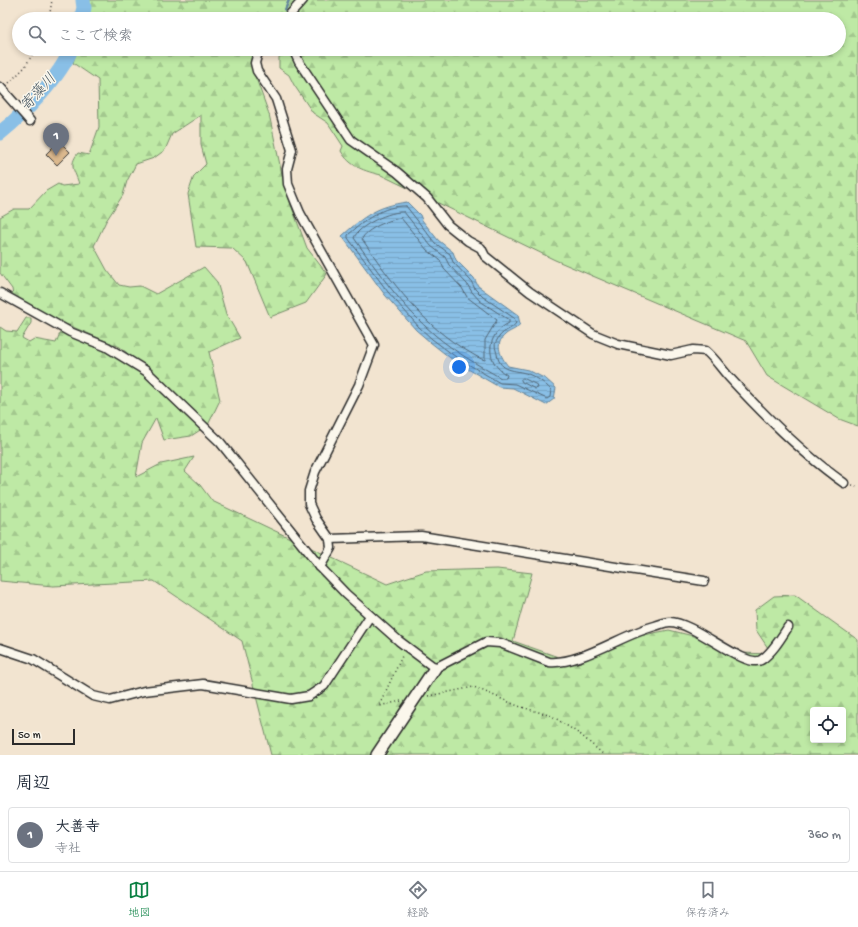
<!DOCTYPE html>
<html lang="ja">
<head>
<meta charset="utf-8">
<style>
  body { margin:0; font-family:"Gochi Hand","Klee One",sans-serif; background:#f6f6f7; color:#1f2937 }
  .controls { position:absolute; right:12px; bottom:12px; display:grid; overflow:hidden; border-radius:4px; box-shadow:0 2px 6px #0003 }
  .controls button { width:36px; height:36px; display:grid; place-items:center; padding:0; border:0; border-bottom:1px solid #e0e1e3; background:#fff; color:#1f2937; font:20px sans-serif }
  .scale { position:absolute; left:12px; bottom:10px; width:63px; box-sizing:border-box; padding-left:4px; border:2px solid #2b2b2b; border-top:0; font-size:11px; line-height:14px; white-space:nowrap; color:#2b2b2b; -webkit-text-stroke:3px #fbf7ec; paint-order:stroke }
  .you { position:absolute; left:459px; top:367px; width:14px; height:14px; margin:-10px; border:3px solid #fff; border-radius:50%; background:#1a73e8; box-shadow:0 0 0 6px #1a73e833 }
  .badge { display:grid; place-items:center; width:26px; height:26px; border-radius:50%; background:#0b8043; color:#fff; font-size:13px; font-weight:700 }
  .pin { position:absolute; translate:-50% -33px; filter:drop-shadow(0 1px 2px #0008) }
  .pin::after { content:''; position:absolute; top:21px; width:14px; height:12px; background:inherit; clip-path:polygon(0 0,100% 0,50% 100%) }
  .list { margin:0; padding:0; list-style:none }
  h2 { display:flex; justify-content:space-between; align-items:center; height:52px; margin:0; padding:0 16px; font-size:17px }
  h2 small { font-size:13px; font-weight:400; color:#747a83 }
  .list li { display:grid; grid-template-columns:26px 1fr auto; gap:12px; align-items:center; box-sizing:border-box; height:56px; margin:0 8px 8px; padding:0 8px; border:1px solid #e0e1e3; border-radius:4px }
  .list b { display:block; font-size:15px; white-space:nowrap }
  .list p { margin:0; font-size:13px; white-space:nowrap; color:#747a83 }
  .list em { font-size:13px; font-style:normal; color:#747a83 }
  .icon { flex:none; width:22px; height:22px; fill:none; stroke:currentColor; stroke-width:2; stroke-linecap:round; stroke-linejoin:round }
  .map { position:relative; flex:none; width:858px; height:755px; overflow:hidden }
  .search { position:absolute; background:#fff; box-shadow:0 2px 6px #0003; left:12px; right:12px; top:12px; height:44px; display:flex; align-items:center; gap:10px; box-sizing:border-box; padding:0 14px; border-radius:22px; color:#747a83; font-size:15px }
  .sheet { height:116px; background:#fff }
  nav { display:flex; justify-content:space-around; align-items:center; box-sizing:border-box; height:56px; border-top:1px solid #e0e1e3; background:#fff; font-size:11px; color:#747a83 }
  nav a { display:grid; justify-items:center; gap:2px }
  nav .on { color:#0b8043 }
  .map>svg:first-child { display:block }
  .forest { fill:url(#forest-firs); stroke:#748a68; fill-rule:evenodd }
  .water { fill:url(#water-rules); stroke:#63849b }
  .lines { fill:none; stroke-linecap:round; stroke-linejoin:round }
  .shore { stroke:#516676; stroke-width:1 }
  .stream { stroke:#63849b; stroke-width:2.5 }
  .river { stroke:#89bfe6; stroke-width:15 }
  .building { fill:#dcb98e; stroke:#2b2b2b }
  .street-casing { stroke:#2b2b2b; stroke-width:11 }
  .secondary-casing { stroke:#2b2b2b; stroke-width:14 }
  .path { stroke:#2b2b2b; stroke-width:1.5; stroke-dasharray:1 3; stroke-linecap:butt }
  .street { stroke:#fbf7ec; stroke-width:8 }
  .secondary { stroke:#fbf7ec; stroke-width:11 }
  .labels { text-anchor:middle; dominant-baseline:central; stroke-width:3; stroke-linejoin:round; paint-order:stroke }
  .water-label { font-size:15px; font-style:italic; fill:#475763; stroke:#fbf7ec }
</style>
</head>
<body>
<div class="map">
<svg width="858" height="755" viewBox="0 0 858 755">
  <defs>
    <pattern id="forest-firs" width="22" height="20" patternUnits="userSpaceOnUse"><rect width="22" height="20" fill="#bee9a5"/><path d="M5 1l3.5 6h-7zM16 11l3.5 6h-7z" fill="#a3c88e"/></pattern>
    <pattern id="water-rules" width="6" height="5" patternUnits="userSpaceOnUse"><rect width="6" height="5" fill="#89bfe6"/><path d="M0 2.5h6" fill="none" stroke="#76a4c5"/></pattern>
  </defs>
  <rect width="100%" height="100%" fill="#f2e4d0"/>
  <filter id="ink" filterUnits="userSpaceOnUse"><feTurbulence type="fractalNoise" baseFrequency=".025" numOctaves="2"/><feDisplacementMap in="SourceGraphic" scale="8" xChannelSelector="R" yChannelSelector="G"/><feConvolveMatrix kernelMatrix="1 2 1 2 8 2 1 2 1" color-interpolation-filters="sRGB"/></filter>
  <g filter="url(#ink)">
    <g class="forest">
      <path d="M88 0H298L281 19H86Z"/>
      <path d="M304 0H858V426L839 419 767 376 746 341 555 260 381 175C365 171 350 167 341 151L343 146 328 123 313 113 294 85 289 75 279 68V57L285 53 286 49H839V19H290Z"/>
      <path d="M77 49H255L252 62 253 70 269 114 283 179 291 205 307 248 327 274 306 303 270 317 247 262 232 248 196 247 188 194 194 176 206 164 201 145V115L172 134 165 150 154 158 136 164 127 181 123 195 106 221 94 246 107 270 119 285 129 287 140 286 156 294 204 267 217 282 226 314 240 338 209 352 220 400 208 425 191 436 164 440 156 418 142 443 136 477 161 464 194 457 185 471 200 485 212 501 387 584 426 571 497 569 532 573 513 641 561 658 629 638 669 630 697 637 739 653 772 654 756 630 755 610 774 596 795 595 858 640V755H271L242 641 154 581 53 586 0 581V327L6 331 17 332 26 318H31V323L22 338 29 342 34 339 56 343 60 333 65 332 136 361 120 347 68 325 58 323 13 296 12 289 0 273V217L14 209H29L46 191 58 184 62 186 79 184C75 170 68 166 78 153L89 155 99 127 98 80 73 63ZM813 710H843V740H813Z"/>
    </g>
    <path class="water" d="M407 202 420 215 422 220 438 240 453 252 456 260 474 278 478 286 518 315 520 324C515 331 510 330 505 335 494 344 501 357 508 366L528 370 546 379 556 388 554 399 546 405 513 388 499 387 454 361 430 342 416 330 385 295 342 236C364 216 377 206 407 202Z"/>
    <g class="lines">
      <g class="shore">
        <path d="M406 206 435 243 450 254 453 262 471 281 475 289 483 297 514 318 516 323C511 331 502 329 496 342 494 345 496 350 497 354 500 373 515 369 528 374 536 377 545 383 551 390L550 397 547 399 515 384 500 383 456 357 432 339 419 327 388 292 348 238V235C364 221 383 205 406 206Z"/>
        <path d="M404 212 431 246 445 257 449 265 467 284 472 292 480 301 509 320V323C486 334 484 362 507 375L506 378H501C478 365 455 352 435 335 403 308 378 272 354 238 358 226 391 210 404 212Z"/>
        <path d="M401 218 427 250 440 260 444 269 462 288 467 297 497 320 485 340V360C480 359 474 355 469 352 424 327 391 281 362 239 366 229 390 219 401 218Z"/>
        <path d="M523 378 537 385 538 388 535 389 522 382 521 380Z"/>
      </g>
      <path class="stream" d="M285 10 289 0"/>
      <g class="river">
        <path d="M81 19 84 8 83 0"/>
        <path d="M0 133C23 115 61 76 71 49"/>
      </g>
    </g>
    <path class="building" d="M59 141 70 152 57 165 46 154Z"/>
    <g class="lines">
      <g class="street-casing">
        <g id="street">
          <path d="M286 19 303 0"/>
          <path d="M259 49 255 63 257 71 276 99 292 150 287 169 288 184 300 213 374 345 359 385 315 472 309 491V504L316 519 330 539 331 548 320 567"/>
          <path d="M293 49 299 62 351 140 397 172 427 198 448 225 468 241 481 248 485 256 530 292 593 334 618 344 671 355 693 350 706 351C715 359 721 368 728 376 762 413 804 455 844 483"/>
          <path d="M0 87 30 121"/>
          <path d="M0 293 70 332 107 347 146 371 220 442 320 567 346 594 399 641 435 668 486 642 500 643 549 662C580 665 623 634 655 626 659 625 665 622 670 622 694 622 745 669 761 660 772 653 781 638 788 627"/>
          <path d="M330 539 421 536 704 581"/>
          <path d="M0 648 33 659 93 696 110 700 144 691 203 684 291 699 309 696 324 686 370 616"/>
        </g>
      </g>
      <g class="secondary-casing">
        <path id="secondary" d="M377 755 435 668"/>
      </g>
      <g class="path">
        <path d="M49 19 52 0"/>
        <path d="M9 83 24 68 36 49"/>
        <path d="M852 485 858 487"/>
        <path d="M428 696 474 687 518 706 552 716 581 735 604 755"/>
        <path d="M401 701 379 706 403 654"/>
      </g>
      <use href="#street" class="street"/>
      <use href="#secondary" class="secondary"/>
    </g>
  </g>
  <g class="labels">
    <g class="water-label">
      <text transform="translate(39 93) rotate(-48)">寄藻川</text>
    </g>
  </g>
</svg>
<div class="controls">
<button><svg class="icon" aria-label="locate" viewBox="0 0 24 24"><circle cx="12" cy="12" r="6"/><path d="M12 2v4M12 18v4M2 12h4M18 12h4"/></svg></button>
</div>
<div class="scale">50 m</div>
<div class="you"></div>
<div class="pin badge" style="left:56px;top:156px;background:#6b7280">1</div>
<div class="search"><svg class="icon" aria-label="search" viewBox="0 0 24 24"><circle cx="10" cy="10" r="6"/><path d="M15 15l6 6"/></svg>ここで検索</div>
</div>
<section class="sheet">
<h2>周辺<small></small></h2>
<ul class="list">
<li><span class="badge" style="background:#6b7280">1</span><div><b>大善寺</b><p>寺社</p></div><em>360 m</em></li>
</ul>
</section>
<nav>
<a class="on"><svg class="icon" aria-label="map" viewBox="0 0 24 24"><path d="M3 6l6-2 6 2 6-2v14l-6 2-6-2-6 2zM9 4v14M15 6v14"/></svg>地図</a>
<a><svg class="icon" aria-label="directions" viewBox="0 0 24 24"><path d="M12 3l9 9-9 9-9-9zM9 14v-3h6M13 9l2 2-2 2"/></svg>経路</a>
<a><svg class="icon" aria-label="saved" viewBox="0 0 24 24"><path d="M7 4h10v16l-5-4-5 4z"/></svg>保存済み</a>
</nav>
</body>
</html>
